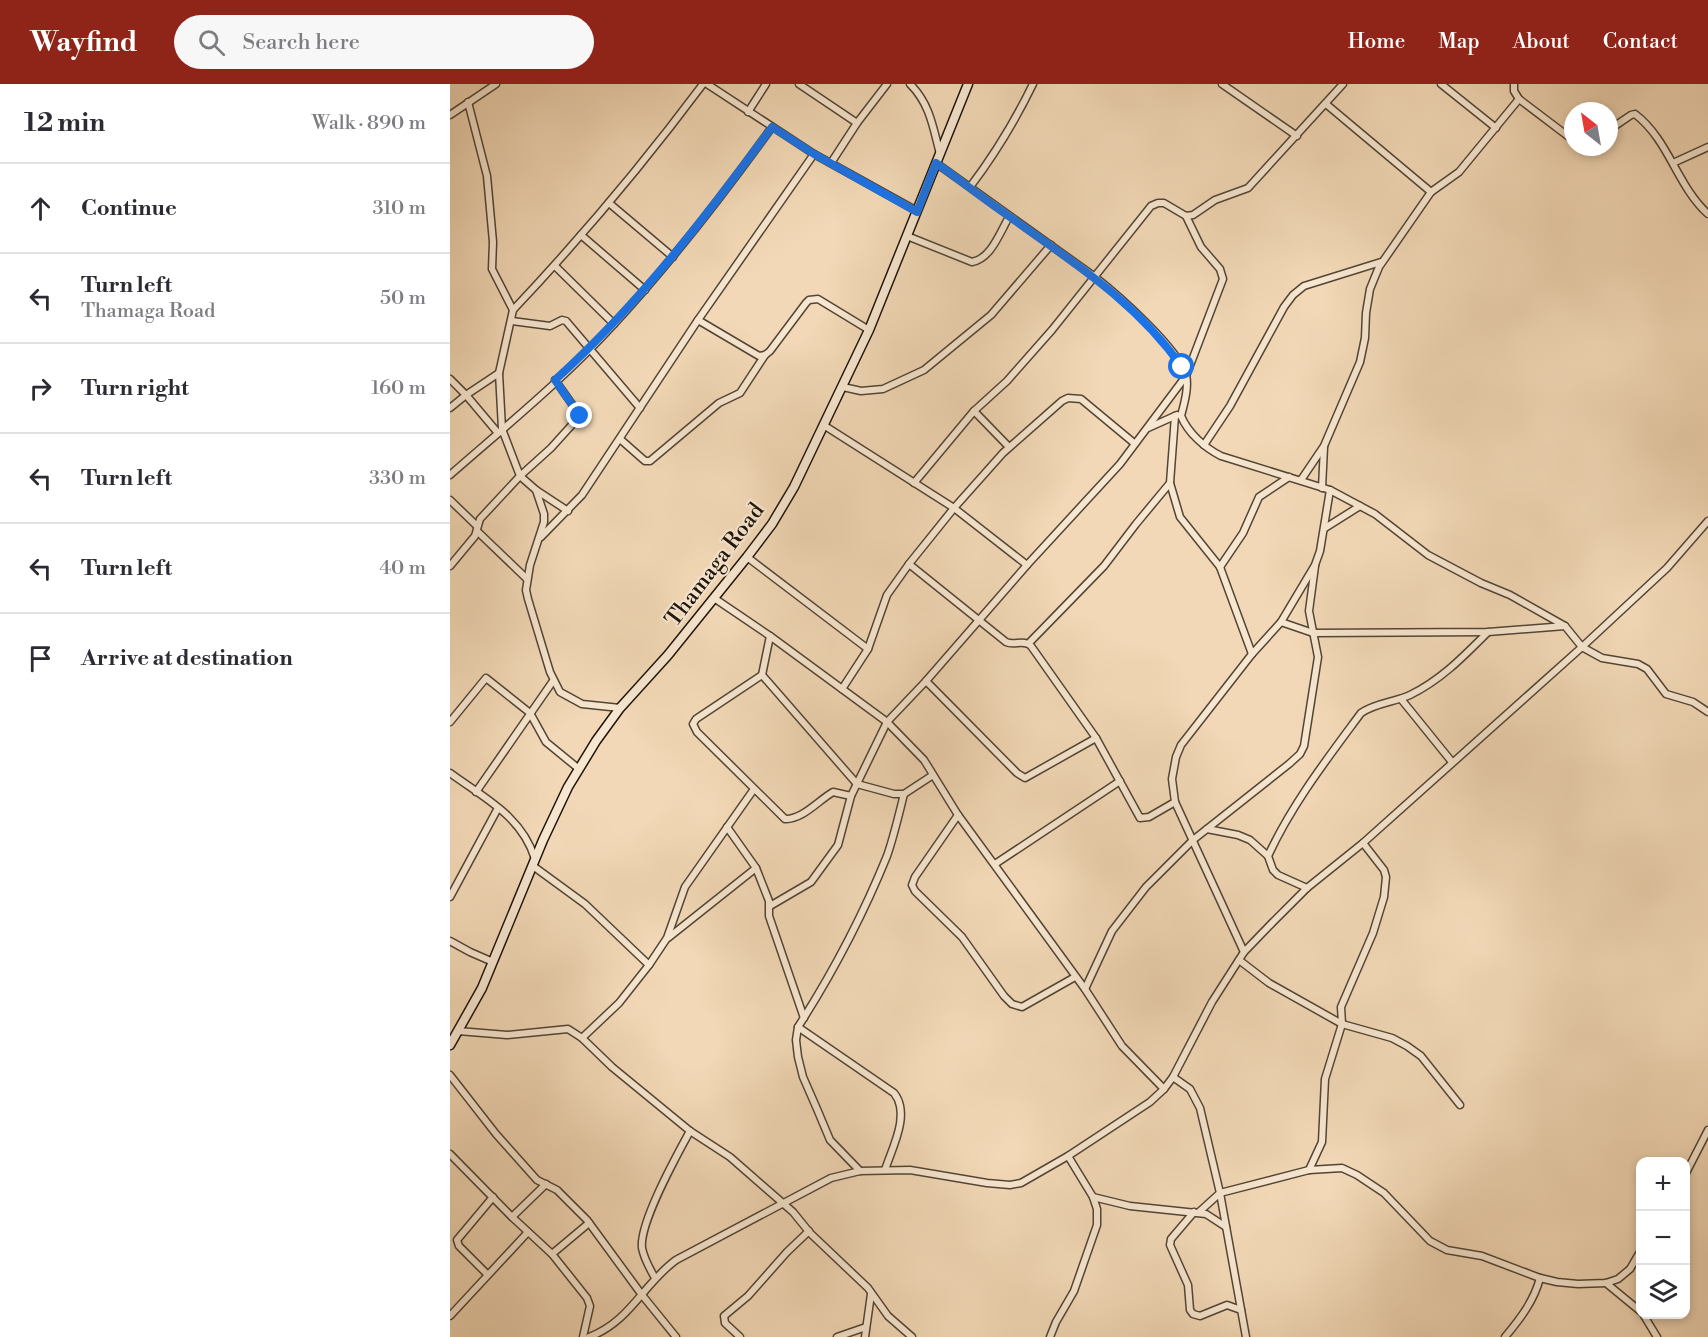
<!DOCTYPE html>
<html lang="en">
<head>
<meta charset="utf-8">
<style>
  body { margin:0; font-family:"Libre Bodoni",serif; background:#f7f7f7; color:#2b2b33 }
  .controls { position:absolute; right:18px; bottom:18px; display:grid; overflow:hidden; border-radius:12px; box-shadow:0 3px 9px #0003 }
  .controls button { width:54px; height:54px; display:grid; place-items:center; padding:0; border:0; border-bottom:2px solid #e1e1e2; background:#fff; color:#2b2b33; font:30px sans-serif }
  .compass { position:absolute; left:1114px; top:18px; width:54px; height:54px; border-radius:50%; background:#fff; box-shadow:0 3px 9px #0003; rotate:329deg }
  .stop { position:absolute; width:18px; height:18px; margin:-14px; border:4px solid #1a73e8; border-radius:50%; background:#fff }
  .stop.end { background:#1a73e8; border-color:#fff; box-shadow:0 2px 6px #0008 }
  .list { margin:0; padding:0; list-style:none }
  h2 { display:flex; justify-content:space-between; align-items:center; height:78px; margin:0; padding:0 24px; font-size:26px }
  h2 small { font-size:20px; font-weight:400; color:#7c7c81 }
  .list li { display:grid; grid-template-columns:39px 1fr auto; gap:18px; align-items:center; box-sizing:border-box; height:90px; padding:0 24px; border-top:2px solid #e1e1e2 }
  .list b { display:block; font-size:22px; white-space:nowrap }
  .list p { margin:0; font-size:20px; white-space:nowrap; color:#7c7c81 }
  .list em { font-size:20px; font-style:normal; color:#7c7c81 }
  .icon { flex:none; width:33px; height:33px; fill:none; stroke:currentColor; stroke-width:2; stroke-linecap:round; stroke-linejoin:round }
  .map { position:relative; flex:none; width:1258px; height:1253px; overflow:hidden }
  header { display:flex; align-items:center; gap:36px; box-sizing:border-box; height:84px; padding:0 30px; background:#8f2418; color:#fff }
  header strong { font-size:28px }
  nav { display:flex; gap:33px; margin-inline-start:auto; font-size:21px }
  .search { width:420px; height:54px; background:#f7f7f7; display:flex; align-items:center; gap:15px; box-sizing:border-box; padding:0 21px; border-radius:33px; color:#7c7c81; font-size:22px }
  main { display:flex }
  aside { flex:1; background:#fff }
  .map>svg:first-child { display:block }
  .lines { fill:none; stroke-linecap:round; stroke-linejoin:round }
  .street-casing { stroke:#524535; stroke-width:9 }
  .secondary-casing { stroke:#1d140a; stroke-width:11 }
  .street { stroke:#f7e6d0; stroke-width:6 }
  .secondary { stroke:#f7e6d0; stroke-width:8 }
  .route { stroke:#1a73e8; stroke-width:8 }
  .labels { text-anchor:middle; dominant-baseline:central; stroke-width:4.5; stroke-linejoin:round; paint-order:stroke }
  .street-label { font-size:22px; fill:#1d140a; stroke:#f7e6d0 }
</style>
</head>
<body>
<header>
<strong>Wayfind</strong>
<div class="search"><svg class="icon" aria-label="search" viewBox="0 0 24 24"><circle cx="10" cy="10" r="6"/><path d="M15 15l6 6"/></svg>Search here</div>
<nav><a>Home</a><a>Map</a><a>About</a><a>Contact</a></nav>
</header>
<main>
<aside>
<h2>12 min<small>Walk · 890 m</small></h2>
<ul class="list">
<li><svg class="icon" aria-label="ahead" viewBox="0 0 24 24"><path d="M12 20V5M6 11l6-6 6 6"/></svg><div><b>Continue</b></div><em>310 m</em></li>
<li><svg class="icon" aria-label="left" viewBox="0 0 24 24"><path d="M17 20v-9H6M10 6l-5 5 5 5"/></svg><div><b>Turn left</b><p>Thamaga Road</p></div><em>50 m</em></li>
<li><svg class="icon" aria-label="right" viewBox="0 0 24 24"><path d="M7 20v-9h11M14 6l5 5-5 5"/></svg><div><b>Turn right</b></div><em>160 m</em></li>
<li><svg class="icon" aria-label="left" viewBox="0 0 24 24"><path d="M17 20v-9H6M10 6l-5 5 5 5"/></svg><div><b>Turn left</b></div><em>330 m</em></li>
<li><svg class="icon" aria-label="left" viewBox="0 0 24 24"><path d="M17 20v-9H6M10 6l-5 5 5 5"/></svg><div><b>Turn left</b></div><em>40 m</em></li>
<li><svg class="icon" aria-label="arrive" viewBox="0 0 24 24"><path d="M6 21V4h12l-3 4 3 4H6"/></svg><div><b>Arrive at destination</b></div></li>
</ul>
</aside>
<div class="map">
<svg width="1258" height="1253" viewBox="0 0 1258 1253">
  <rect width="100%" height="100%" fill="#f2d8b6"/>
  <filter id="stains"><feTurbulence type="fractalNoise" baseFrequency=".00333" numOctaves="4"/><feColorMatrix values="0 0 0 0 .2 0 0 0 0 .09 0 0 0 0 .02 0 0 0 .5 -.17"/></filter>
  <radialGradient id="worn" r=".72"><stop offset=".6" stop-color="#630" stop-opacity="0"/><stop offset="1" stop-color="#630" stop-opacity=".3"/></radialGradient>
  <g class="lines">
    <g class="street-casing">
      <g id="street">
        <path d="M257 0 364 70 467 127"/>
        <path d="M349 0 407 39"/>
        <path d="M460 0C480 20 483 43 490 70"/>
        <path d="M772 0 847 52"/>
        <path d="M991 0 1046 44"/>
        <path d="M1064 0V7L1069 15 1123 56"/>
        <path d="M18 18 37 92 43 158 42 185 63 226 49 289 52 345 70 392 86 406 94 430V438L80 481 76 506 78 515 100 588 110 608 132 620 170 624"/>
        <path d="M876 20 981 108"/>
        <path d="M298 28 316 0"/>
        <path d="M0 31 46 0"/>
        <path d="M1159 46 1181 31 1185 30C1219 56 1227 102 1258 130"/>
        <path d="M1132 63 1137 65 1142 63"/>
        <path d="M381 79 407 39 437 0"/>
        <path d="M486 79 645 193C668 211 728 264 736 291 739 304 734 320 731 332 738 349 755 364 771 372L880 406 925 430 978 471 1031 499 1060 511 1115 542 1132 563 1152 574 1188 580 1197 585 1216 610 1243 618 1258 628"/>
        <path d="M1223 79 1258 63"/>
        <path d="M520 103C545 70 565 37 583 0"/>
        <path d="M159 119 223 173"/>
        <path d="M131 151 195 206"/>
        <path d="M457 152 522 178C541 175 550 148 559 133"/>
        <path d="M105 182 164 240"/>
        <path d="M63 226C131 154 194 79 253 0"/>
        <path d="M248 236 364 70"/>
        <path d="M62 237 100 242 112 236 116 237 190 324"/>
        <path d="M0 295 16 311 48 349"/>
        <path d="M393 303 411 307 433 305 474 286 541 231 601 161"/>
        <path d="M0 324 16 311 49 289"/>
        <path d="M524 327 559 363"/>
        <path d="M725 332 720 399 730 433 770 483 802 570"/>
        <path d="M375 342 504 424 577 481"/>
        <path d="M698 344 727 331"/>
        <path d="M170 355 195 377H200L269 319 290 309 315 271"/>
        <path d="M754 361 780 322 834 223 843 211 854 202 931 178"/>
        <path d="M0 391C56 342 115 294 165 239 222 177 273 111 322 43"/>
        <path d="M851 396 874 362 910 278 915 254 916 229 920 205 929 183 981 108 1009 88 1069 15"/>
        <path d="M464 399 524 327 557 297 602 246 701 122 708 119H714L736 132 743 131 765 116 798 104 893 0"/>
        <path d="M872 404 874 363"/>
        <path d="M86 406 118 427"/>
        <path d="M0 416 27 442"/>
        <path d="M875 444 910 422"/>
        <path d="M27 447 77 495"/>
        <path d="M91 453 132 411 248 236 309 272 315 271 320 267 356 219 359 216 368 215 419 246"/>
        <path d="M297 473 418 565"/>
        <path d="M459 480 556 558C564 562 574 555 581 562L646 654 690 734 699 733 725 718"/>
        <path d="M0 482 25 452 30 435 70 392 101 364 129 333V330L105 296"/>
        <path d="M770 483 793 449 809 413 839 393"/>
        <path d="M264 514 320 552 437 638 474 676 508 731 635 905 672 962 714 1005"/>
        <path d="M831 538 863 549 1038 548 1115 542"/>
        <path d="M320 552 312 591 407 700 444 710H454L483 691"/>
        <path d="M579 559 654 482 686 440 720 399"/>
        <path d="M312 591 246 635 243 640 247 648 335 735C352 736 369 716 383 708L401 712"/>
        <path d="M476 597 567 689 575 694 646 654"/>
        <path d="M392 605 418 565 437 511 459 480 504 424 553 369 612 317 618 314 631 315 684 359"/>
        <path d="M951 615 1002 678"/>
        <path d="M0 638 36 594 80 629 96 658 129 685"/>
        <path d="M0 689C34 714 72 732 85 775"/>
        <path d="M26 708 103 597"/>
        <path d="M508 731 465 793 462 801 465 807 512 853 554 912 562 920 572 923 625 893"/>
        <path d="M277 743 306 784 319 817V832L354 934"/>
        <path d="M757 745 788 751 800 756 818 772 823 786 828 791 857 804"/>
        <path d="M818 772C842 720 877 675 911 629 925 619 945 618 960 611 991 596 1014 572 1038 548"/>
        <path d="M545 780 670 697"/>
        <path d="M83 782 135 820 199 881"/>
        <path d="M0 813 48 724"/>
        <path d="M320 822 361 798 388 761 401 712 437 638 476 597 577 481 670 380 736 292 773 195 770 185 751 163 736 132"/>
        <path d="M218 854 306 784"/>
        <path d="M0 857 20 868 43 878"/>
        <path d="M794 868 725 718 722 695 726 673 731 661 802 570 831 538 865 481 870 467 880 406"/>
        <path d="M789 876 819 899 892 940 942 954 957 962 971 972 1010 1021"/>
        <path d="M635 905 662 847 696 803 743 756 839 680 850 670 854 662 868 573 859 527 865 482"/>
        <path d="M348 943 444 1009C461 1030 442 1064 435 1086"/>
        <path d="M8 947 57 951 118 945 132 954 162 983 240 1047 280 1073 343 1128 360 1149 418 1204 438 1232 462 1253"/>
        <path d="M132 954 169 919 199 881 217 854 235 803 304 705"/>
        <path d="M0 991 46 1050 87 1096 107 1106 137 1136 192 1211 226 1253"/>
        <path d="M723 993 740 1005 750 1024 770 1109 796 1253"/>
        <path d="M0 1070 62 1133 102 1170 137 1214 140 1222 133 1253"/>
        <path d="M859 1086 872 1058 875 995 892 940 891 923 923 849 934 813 936 793 934 786 913 759"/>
        <path d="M410 1087 380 1056 367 1025 353 993 348 973 346 956 348 943C382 890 413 831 437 772 444 752 449 730 454 710"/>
        <path d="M1236 1089 1258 1046"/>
        <path d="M643 1113 680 1122 756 1130 776 1143"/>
        <path d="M744 1128 721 1155 720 1161 738 1201 740 1226 743 1230 750 1232 777 1221 791 1226"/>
        <path d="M749 1128 770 1109 859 1086 892 1084 907 1091 934 1109 980 1157 997 1166 1032 1172 1090 1194 1107 1198 1128 1200 1156 1199 1168 1195 1180 1185 1190 1168"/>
        <path d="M62 1133 96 1100"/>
        <path d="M102 1170 139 1139"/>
        <path d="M37 1190 9 1162 7 1156 43 1113"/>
        <path d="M205 1194C200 1185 194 1175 192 1164 189 1139 227 1071 240 1047"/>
        <path d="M1156 1199 1190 1227"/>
        <path d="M1193 1230 1207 1253"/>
        <path d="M0 1232 78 1148"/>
        <path d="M139 1253C180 1238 193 1200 226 1176L381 1094 410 1087 460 1086 537 1099 560 1101 571 1099 618 1072 700 1018 714 1005 723 993 762 918 794 868 823 838 857 804 913 759 1132 563 1217 484 1258 437"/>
        <path d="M290 1253 275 1239 274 1232 298 1212 337 1168 359 1147"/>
        <path d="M387 1253 416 1243"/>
        <path d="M415 1253 421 1210"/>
        <path d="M600 1253 606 1238 624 1207 647 1141V1125L643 1113 618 1072"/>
        <path d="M1055 1253C1070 1235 1084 1217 1090 1194"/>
      </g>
    </g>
    <g class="secondary-casing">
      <path id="secondary" d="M0 961 32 904 93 756 118 703 146 657 170 624 218 571 297 473 322 440 344 403 419 246 518 0"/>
    </g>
    <use href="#street" class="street"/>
    <use href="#secondary" class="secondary"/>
  </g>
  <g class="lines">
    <path class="route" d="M130 332 105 296C189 220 255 134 322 43L364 70 467 128 486 79C511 97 535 116 560 133 624 179 686 218 732 283"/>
  </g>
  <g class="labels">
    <g class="street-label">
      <text transform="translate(265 481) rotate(-53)">Thamaga Road</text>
    </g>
  </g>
  <rect width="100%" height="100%" filter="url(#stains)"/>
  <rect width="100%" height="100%" fill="url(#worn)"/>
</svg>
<div class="controls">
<button>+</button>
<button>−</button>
<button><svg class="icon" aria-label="layers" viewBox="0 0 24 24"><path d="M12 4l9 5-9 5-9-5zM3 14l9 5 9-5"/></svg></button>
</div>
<svg class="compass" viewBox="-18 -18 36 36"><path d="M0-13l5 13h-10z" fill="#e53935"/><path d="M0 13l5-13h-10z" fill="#7c7c81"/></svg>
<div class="stop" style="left:732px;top:283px"></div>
<div class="stop end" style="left:130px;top:332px"></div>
</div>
</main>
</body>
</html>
